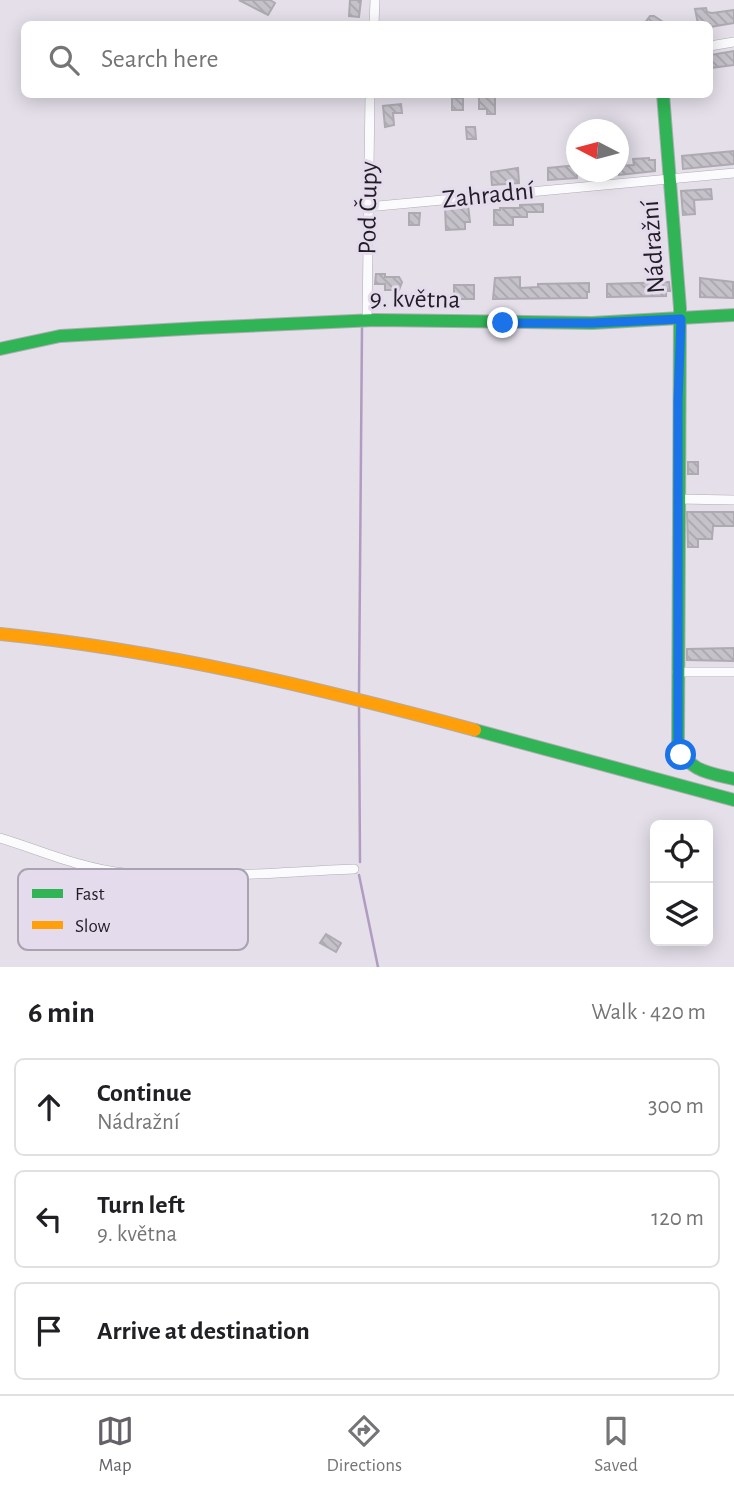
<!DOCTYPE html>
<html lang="en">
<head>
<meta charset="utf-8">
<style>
  body { margin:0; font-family:"Alegreya Sans",sans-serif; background:#f6f6f6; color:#202124 }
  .controls { position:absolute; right:21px; bottom:21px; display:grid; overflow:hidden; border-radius:10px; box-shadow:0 4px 18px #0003 }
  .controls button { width:63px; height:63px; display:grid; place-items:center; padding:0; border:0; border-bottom:2px solid #e0e0e0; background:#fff; color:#202124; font:35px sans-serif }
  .compass { position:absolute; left:566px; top:119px; width:63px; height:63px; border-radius:50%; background:#fff; box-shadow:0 4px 18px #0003; rotate:276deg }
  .stop { position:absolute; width:21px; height:21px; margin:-16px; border:5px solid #1a73e8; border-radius:50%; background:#fff }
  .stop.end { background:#1a73e8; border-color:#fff; box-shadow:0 2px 7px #0008 }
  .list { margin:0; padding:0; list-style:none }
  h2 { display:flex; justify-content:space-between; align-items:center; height:91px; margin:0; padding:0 28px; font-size:30px }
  h2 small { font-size:23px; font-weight:400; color:#757577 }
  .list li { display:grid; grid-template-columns:46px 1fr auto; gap:21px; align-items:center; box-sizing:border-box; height:98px; margin:0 14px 14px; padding:0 14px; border:2px solid #e0e0e0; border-radius:10px }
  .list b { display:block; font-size:26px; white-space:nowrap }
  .list p { margin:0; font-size:23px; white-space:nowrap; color:#757577 }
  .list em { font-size:23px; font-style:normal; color:#757577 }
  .icon { flex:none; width:38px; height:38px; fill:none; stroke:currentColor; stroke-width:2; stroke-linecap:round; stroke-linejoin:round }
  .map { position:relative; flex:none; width:734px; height:967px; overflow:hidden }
  .search { position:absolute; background:#fff; box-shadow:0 4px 18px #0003; left:21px; right:21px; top:21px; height:77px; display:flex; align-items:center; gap:18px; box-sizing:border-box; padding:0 24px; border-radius:10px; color:#757577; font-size:26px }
  .sheet { height:427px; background:#fff }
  nav { display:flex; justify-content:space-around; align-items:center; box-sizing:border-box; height:98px; border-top:2px solid #e0e0e0; background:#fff; font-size:19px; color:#757577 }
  nav a { display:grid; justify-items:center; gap:4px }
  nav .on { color:#656169 }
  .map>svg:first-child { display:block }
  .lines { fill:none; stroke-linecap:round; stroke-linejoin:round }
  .stream { stroke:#b09cc1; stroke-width:2.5 }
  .building { fill:url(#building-back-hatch); stroke:#aeaab2; stroke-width:2 }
  .street-casing { stroke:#b0acb4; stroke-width:10 }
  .fast-casing { stroke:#b0acb4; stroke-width:14 }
  .slow-casing { stroke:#b0acb4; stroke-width:14 }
  .street { stroke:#fbfafc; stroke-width:9 }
  .fast { stroke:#30b455; stroke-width:12 }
  .slow { stroke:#ff9f0a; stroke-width:12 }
  .route { stroke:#1a73e8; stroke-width:9 }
  .labels { text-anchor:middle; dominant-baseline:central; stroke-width:6; stroke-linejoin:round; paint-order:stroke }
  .street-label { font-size:26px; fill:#211d24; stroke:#e4dbed }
  .key { fill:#e4dbed; stroke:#aaa2b1; stroke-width:2 }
  .key-label { font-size:19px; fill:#211d24 }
</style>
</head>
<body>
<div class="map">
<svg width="734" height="967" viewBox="0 0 734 967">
  <defs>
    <pattern id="building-back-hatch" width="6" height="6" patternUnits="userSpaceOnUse" patternTransform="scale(1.75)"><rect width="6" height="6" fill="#c6c2ca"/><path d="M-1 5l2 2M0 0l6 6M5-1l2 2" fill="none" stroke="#aaa6ad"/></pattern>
  </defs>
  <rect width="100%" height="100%" fill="#e4dfe9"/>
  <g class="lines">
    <g class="stream">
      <path d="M359 694 362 326"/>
      <path d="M359 704 360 862"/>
      <path d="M359 875 378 967"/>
    </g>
  </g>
  <g class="building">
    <path d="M239 0H270L275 3 268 15Z"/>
    <path d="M350 0H361L359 17 349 16Z"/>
    <path d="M706 8 707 12 712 13 734 10V23L710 27V24H698L695 9Z"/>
    <path d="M650 16H654L666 24H644Z"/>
    <path d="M734 51V65L710 68V55Z"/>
    <path d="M479 97H495V114H487V109H479Z"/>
    <rect x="452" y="98" width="11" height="12"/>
    <path d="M401 104 402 113H393L394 125 385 127 383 106Z"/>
    <path d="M466 127H475L476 139H467Z"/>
    <path d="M734 151V164L683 169 682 156Z"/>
    <path d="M649 158V160H655V171L619 175V166L634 165 633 159Z"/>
    <path d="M577 165V178L548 180V168Z"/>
    <path d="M518 168 519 183 492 185 491 172Z"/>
    <path d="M711 189 712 199 694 200 695 214 683 215 681 191Z"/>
    <path d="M543 204V212H527V217H513V225H494V210H500V208H520V205Z"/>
    <path d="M468 205 470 222H465V229L446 230 445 207Z"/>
    <path d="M409 213H420L419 225H409Z"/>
    <path d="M376 274H385V277H399L402 282 399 290H385V284H375Z"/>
    <path d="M520 277V288L538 287V284L589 283V292H587V298L493 299 495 278Z"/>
    <path d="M700 278 733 282V298L700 297Z"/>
    <path d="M669 282 670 291H666V296L607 297V284Z"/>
    <rect x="454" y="285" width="20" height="14"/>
    <rect x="688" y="462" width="10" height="12"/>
    <path d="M687 512H734V526H713L712 539H698V547H688Z"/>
    <path d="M734 648V661L687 660V649Z"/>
    <path d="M326 934 341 943 336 952 320 943Z"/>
  </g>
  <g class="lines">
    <g class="street-casing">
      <g id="street">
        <path d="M374 24 375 0"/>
        <path d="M710 46 734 42"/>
        <path d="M367 207 734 173"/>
        <path d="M367 321 370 94"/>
        <path d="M678 499 734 500"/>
        <path d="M677 672H734"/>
        <path d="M0 838C40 850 82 869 124 873 200 880 277 872 354 869"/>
      </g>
    </g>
    <g class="fast-casing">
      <g id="fast">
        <path d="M663 94 680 308 678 744C687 771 709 773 734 779"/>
        <path d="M0 349 60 336 200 328 375 320 592 323 734 315"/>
        <path d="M475 730 734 800"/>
      </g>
    </g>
    <g class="slow-casing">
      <path id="slow" d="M0 634C162 650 318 688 475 730"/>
    </g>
    <use href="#street" class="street"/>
    <use href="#fast" class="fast"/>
    <use href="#slow" class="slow"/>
  </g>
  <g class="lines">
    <path class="route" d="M503 323H592L681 319 678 401V744L681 755"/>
  </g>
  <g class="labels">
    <g class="street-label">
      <text transform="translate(488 195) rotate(-6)">Zahradní</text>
      <text transform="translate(368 208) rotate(-89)">Pod Čupy</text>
      <text transform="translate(653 247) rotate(-94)">Nádražní</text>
      <text transform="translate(415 299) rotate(1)">9. května</text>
    </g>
  </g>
  <rect x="18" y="869" width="230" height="81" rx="10" class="key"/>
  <rect x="32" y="889" width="31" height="9" fill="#30b455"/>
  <rect x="32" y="921" width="31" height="8" fill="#ff9f0a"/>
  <g class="key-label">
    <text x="75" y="900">Fast</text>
    <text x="75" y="932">Slow</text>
  </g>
</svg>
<div class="controls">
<button><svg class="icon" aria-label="locate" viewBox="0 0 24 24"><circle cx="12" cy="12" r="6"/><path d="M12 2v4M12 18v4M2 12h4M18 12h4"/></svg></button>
<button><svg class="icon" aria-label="layers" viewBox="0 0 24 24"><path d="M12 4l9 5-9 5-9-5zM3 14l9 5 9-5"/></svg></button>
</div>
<svg class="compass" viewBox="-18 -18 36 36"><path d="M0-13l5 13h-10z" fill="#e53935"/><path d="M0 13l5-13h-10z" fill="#757577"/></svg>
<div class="stop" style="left:681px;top:755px"></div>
<div class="stop end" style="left:503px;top:323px"></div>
<div class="search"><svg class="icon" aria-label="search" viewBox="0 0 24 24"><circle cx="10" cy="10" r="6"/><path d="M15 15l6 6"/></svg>Search here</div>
</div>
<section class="sheet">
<h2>6 min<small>Walk · 420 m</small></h2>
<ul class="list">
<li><svg class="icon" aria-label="ahead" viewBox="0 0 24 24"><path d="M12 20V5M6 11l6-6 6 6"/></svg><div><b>Continue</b><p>Nádražní</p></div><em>300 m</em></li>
<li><svg class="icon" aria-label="left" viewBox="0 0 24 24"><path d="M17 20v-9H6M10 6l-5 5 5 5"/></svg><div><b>Turn left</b><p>9. května</p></div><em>120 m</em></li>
<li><svg class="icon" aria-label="arrive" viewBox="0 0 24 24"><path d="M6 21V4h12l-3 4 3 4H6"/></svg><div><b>Arrive at destination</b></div></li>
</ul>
</section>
<nav>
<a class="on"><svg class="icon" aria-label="map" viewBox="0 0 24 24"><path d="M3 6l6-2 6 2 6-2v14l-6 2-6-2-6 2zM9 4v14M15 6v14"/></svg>Map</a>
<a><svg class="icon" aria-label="directions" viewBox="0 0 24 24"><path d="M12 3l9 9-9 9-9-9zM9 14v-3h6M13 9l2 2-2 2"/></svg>Directions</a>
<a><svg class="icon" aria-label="saved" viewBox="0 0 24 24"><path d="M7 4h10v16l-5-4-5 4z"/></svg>Saved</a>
</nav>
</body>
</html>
